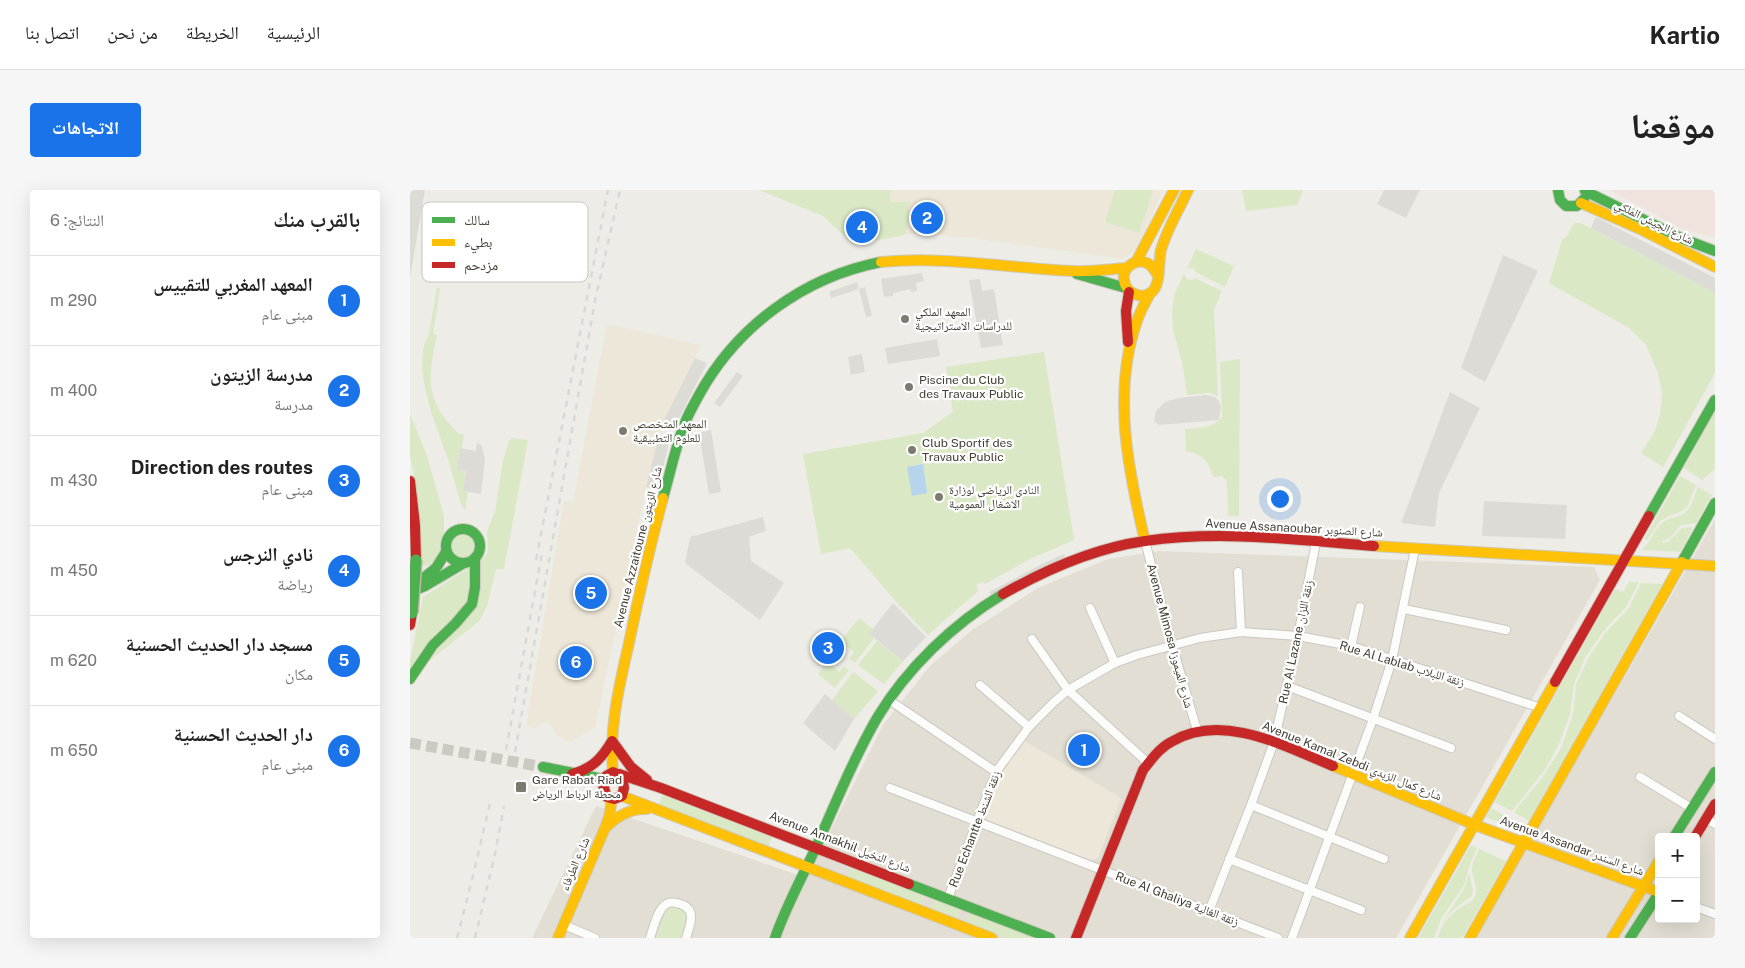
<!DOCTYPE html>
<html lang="ar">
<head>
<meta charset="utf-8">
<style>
  body { margin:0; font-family:"Public Sans","Noto Naskh Arabic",sans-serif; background:#f6f6f6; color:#222; direction:rtl }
  .controls { position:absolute; right:15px; bottom:15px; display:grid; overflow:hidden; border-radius:5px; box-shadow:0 5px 20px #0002 }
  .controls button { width:45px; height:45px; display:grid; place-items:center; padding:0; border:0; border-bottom:1px solid #e0e0e0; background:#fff; color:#222; font:25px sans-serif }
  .you { position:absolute; left:869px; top:308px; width:18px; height:18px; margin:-12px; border:4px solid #fff; border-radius:50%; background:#1a73e8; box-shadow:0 0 0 8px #1a73e833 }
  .badge { display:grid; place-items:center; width:32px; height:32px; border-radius:50%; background:#1a73e8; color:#fff; font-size:16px; font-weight:700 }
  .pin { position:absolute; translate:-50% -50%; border:2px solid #fff; box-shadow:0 1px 5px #0006 }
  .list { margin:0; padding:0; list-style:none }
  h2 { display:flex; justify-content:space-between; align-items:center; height:65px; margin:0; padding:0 20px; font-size:21px }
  h2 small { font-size:16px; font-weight:400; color:#767676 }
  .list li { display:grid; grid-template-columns:32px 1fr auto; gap:15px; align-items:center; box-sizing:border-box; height:90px; padding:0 20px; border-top:1px solid #e0e0e0 }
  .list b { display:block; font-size:19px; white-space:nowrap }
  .list p { margin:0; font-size:16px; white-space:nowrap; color:#767676 }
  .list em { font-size:16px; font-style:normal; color:#767676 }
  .map { position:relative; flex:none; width:1305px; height:748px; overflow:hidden; direction:ltr; border-radius:5px }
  header { display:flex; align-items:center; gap:30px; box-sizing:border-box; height:70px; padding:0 25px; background:#fff; border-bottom:1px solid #e0e0e0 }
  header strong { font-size:24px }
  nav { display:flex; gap:28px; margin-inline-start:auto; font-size:18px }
  .intro { display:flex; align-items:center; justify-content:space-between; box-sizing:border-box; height:120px; padding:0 30px }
  h1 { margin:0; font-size:35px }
  .button { padding:12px 22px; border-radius:5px; background:#1a73e8; color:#fff; font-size:18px; font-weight:700 }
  main { display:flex; gap:30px; padding:0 30px }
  aside { flex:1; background:#fff; border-radius:5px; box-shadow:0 5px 20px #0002 }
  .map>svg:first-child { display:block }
  .residential { fill:#e2ded3; fill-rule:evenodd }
  .education { fill:#ece7d8 }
  .medical { fill:#f0e2dd }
  .green { fill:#dae8c6 }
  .parking { fill:#dddbd6 }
  .water { fill:#b6d5ec }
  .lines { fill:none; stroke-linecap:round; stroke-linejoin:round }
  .primary-tunnel { stroke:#ccc9c2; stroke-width:11; stroke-dasharray:11 5.5; stroke-linecap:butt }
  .street-casing { stroke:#cac8c2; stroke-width:10 }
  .fast-casing { stroke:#cdc9bd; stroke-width:12 }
  .slow-casing { stroke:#cdc9bd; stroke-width:12 }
  .jam-casing { stroke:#cdc9bd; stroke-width:12 }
  .street { stroke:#fcfcfb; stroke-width:8 }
  .fast { stroke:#4caf50; stroke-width:10 }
  .slow { stroke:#ffc107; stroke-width:10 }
  .jam { stroke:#c62828; stroke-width:10 }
  .rail { stroke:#d8d8d7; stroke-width:2.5; stroke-dasharray:6 6; stroke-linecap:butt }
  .fast-bridge-casing { stroke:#c5b9a1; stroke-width:14; stroke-linecap:butt }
  .fast-bridge { stroke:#4caf50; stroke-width:11 }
  .poi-dot { fill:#7e7a72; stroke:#fff; stroke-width:2 }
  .labels { text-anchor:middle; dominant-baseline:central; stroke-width:4.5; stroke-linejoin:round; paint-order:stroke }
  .street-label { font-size:12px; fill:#423d33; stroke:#fff }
  .poi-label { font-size:12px; fill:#423d33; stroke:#fff; text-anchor:start }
  .key { fill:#fff; stroke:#c6c5c2; stroke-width:1 }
  .key-label { font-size:14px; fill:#423d33 }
</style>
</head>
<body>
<header>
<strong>Kartio</strong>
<nav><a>الرئيسية</a><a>الخريطة</a><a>من نحن</a><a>اتصل بنا</a></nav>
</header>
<div class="intro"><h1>موقعنا</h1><a class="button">الاتجاهات</a></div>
<main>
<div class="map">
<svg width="1305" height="748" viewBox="0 0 1305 748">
  <rect width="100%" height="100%" fill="#eeece6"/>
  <g class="residential">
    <path d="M1305 329V748H1067L1118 656ZM1249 647H1286V729H1249Z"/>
    <path d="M750 361 1184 377 1190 390 986 748H122L186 616 397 688 473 535 520 476 562 440 628 398 698 369Z"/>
  </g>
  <g class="education">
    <path d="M480 0H753L728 57 714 69 554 47 506 43 480 47Z"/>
    <path d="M197 134 291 155 253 232 236 297 185 537 161 552 148 546 138 530 126 538 116 536 154 311 163 312Z"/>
    <path d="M613 550 711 608 688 668 680 671 578 632 574 621 582 599Z"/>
  </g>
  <path class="medical" d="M1200 0H1305V47L1275 40Z"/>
  <g class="green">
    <path d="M349 0H480V12H500L498 19 500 25 495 45 444 55 413 26Z"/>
    <path d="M705 0H743L729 43 695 32Z"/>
    <path d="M832 0H893L887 15 836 21Z"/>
    <path d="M1165 33H1171L1305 103V183L1253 277 1231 263 1245 241 1250 225 1252 203 1248 183 1236 155 1219 138 1139 93 1152 50 1158 45 1161 37Z"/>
    <path d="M786 59 824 76 815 97 787 83 783 78 777 79Z"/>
    <path d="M774 84 777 89 782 90 785 88 812 101 804 120 808 206 800 203 777 205 772 172 763 140 762 123 764 105Z"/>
    <path d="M27 98H30L23 144 27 145C18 189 14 210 49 244H54L52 258H50L47 280 56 281 53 301 58 302 55 320 51 314C46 298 42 282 37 266 26 234 0 175 19 144Z"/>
    <path d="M634 162 664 350 620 369 575 394 574 392 567 394 568 401 518 445 489 415 440 358 411 364 393 264 513 243 543 222 536 177Z"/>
    <path d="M830 169 829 326H818L817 291 812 286 803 287C799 271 792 264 776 261L775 239C789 238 803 238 812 227L810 172Z"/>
    <path d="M1305 222V279L1292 290 1274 278Z"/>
    <path d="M0 224 17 266 34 326V339L30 361 23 375 11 376 6 293 0 265Z"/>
    <path d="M102 248 118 250 94 379H86L77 416 69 431 19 471V469L52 433 68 374 77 364 78 358 77 341 85 321 93 271 99 251Z"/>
    <path d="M1270 286 1286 295 1277 317 1270 322 1259 326 1249 332 1238 349 1236 350 1235 348Z"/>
    <path d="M1288 297 1302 305 1286 333 1271 335 1260 348 1252 351 1253 353 1258 352 1272 338 1282 337V340L1270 362 1232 360C1241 352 1243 341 1251 334 1256 329 1262 328 1269 326 1282 321 1283 308 1288 297Z"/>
    <circle cx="53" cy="356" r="13"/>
    <path d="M59 378V410L0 480V471L13 407Z"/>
    <path d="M1219 392H1229L1216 417 1196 438 1176 466 1164 494 1160 524 1149 554 1135 580 1102 621 1085 612 1205 399 1213 402Z"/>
    <path d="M1231 393 1252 394 1119 631 1105 623 1106 619 1132 588 1151 558 1161 530 1164 518 1166 494 1180 465 1196 442 1219 418Z"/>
    <path d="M449 428 463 439 459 444 464 448 445 473 439 469 444 462 430 452Z"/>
    <path d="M467 451 493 471 474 494 448 475Z"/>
    <path d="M417 472 429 482 434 476 439 480 425 498 408 484Z"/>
    <path d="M443 482 468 501 444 529 422 510Z"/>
    <path d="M253 605 362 647 358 657 249 614Z"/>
    <path d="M1081 618 1115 637 1112 641 1076 627Z"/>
    <path d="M1061 655 1067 658 1060 674 1054 695 1031 729 1024 748H1008Z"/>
    <path d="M1069 659 1096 671 1052 748H1028C1030 735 1041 724 1051 717 1055 715 1061 712 1064 708 1070 698 1061 687 1062 677 1063 671 1067 665 1069 659Z"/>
    <path d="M441 677 515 705 511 715 437 687Z"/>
    <path d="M1059 683 1063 700 1062 706 1043 720 1030 736 1054 699Z"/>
    <path d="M524 708 551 719 547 728 520 718Z"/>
    <path d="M264 716 276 721 278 728 271 748H246L257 719Z"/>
    <path d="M559 722 625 748H598L556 732Z"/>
  </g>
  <g class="parking">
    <path d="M0 0H15L0 88Z"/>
    <path d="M974 0H1010L996 28 967 14Z"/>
    <path d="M1186 27 1305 88V103L1181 38Z"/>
    <path d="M1093 65 1128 81 1075 192 1051 178Z"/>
    <path d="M512 83 514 91 506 93 507 101 501 102 500 99 483 103V106L474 107 471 89Z"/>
    <path d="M570 89 572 101 584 99 593 155 571 158 559 90Z"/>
    <path d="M447 92 449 99 455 97 462 126 456 127 449 99 421 108 419 102Z"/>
    <path d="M527 149 530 166 478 174 475 158Z"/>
    <path d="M452 164 455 182 441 185 438 167Z"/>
    <path d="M285 168 297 173 264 238 253 232Z"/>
    <path d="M327 182 333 186 310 217 304 213Z"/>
    <path d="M1040 202 1070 218 1029 303 1025 337 991 333Z"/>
    <path d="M796 205 805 207 809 211 811 217 809 230 749 235 744 231 746 221 755 212 768 208Z"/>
    <path d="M301 240 311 302 299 304 289 243Z"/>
    <path d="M248 250 259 252 248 300 236 297Z"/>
    <path d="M67 252 72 256 75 270 71 304 53 301 56 281 47 280 50 258 66 261Z"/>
    <path d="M1074 311 1157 315 1155 349 1072 346Z"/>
    <path d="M353 327 356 341 339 347 341 371 374 393 350 430 275 373 280 347Z"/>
    <path d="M654 364 657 372 584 409 579 402 632 374Z"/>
    <path d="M483 413 516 447 493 471 459 444Z"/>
    <path d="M415 504 444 529 425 561 393 533Z"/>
  </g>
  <path class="water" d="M513 274 517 303 502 306 497 277Z"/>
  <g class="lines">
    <path class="primary-tunnel" d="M0 553 133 577"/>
    <g class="street-casing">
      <g id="street">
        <path d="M735 351 762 455 787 540"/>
        <path d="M828 382 831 442"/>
        <path d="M680 418 705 473"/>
        <path d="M994 419 1096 440"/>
        <path d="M622 449 658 500 738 573"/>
        <path d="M941 456 950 417"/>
        <path d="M570 495 619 537"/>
        <path d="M877 496 1041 558"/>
        <path d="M479 510 586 582"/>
        <path d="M1269 526 1305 549"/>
        <path d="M1230 587 1283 619"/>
        <path d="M480 598 868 748"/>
        <path d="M841 615 974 669"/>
        <path d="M1296 629 1305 634"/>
        <path d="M819 669 951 720"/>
        <path d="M538 708 586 582 619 537 644 512 658 500 705 473 727 465 790 448 831 442 888 446 941 456 1131 518"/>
        <path d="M1286 717 1305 724"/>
        <path d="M799 721 841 615 864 552 888 446 906 352"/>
        <path d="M154 735 185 748"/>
        <path d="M240 748C243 739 247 721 255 715 258 712 263 712 266 713 288 717 281 733 276 748"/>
        <path d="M882 748 963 529 982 470 1005 359"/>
      </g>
    </g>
    <g class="fast-casing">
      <g id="fast">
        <path d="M1148 0 1150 10 1156 16H1167L1174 9"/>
        <path d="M1175 1 1271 48 1305 61"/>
        <path d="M667 84 716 98"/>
        <path d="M253 308C260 284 265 259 274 235 278 225 284 214 289 205 327 136 394 87 471 72"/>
        <path d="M1239 326 1305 210"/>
        <circle cx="53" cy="356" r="17"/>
        <path d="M1272 372 1305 313"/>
        <path d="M11 390 26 378 36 362"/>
        <path d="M0 402 15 396 54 373"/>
        <path d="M0 489 23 455 45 434 62 414 65 397V368"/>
        <path d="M133 577 193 589"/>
        <path d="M1264 647 1305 582"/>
        <path d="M499 694 640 748"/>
        <path d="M365 748C376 716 393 686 407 655 426 612 444 568 467 528 497 478 543 434 593 404"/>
        <path d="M1220 748 1249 703"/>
      </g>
    </g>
    <g class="slow-casing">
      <g id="slow">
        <path d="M1171 13 1230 39 1305 77"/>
        <path d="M471 72C536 66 598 78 663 81 681 82 699 79 717 78"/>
        <path d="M726 72 764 0"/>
        <path d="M747 84C744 80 742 75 737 73 725 68 712 78 714 90 716 105 737 112 745 98 751 88 748 72 751 60 757 39 769 20 778 0"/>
        <path d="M735 351C718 280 702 202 727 131 730 121 736 112 740 103"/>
        <path d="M964 356 1305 376"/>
        <path d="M923 576 1065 635 1249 702"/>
        <path d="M203 582C199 538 209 496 219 453 229 405 240 356 253 308"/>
        <path d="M212 606 582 748"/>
        <path d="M195 638C207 626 220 618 237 619"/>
        <path d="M148 748 195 638 199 627 202 609"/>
        <path d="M1000 748 1145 492"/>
        <path d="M1060 748 1272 372"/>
        <path d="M1202 748 1249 671"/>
      </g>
    </g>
    <g class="jam-casing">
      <g id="jam">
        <path d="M718 152 716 121 719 102"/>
        <path d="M0 291 5 335 6 370"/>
        <path d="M593 404C637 379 685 358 735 351 811 340 888 350 964 356"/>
        <path d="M0 435 2 423"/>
        <path d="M1145 492 1239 326"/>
        <path d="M203 582 212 586 214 598 212 606 204 609 197 607 193 595 196 586Z"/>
        <path d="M162 584C182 579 192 568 202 551L221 577 237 590"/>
        <path d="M209 584 251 598 499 694"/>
        <path d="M1285 647 1305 614"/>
        <path d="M666 748 733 580C742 569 750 557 763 551 813 522 876 557 923 576"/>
      </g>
    </g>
    <use href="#street" class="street"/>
    <use href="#fast" class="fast"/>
    <use href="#slow" class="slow"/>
    <use href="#jam" class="jam"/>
    <g class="rail">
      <path d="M126 370 198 0"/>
      <path d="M96 560 132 363"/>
      <path d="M105 562 185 111 210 0"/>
      <path d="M47 748 64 682 80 613"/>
      <path d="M65 748 85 664 94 616"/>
    </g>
    <g class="fast-bridge-casing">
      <path id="fast-bridge" d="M2 423 6 370"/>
    </g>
    <use href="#fast-bridge" class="fast-bridge"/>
  </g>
  <g class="poi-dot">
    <circle cx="495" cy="129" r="5"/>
    <circle cx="499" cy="197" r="5"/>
    <circle cx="213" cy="241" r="5"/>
    <circle cx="502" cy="260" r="5"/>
    <circle cx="529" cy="307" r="5"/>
    <rect x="105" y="591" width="12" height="12" rx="2.5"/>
  </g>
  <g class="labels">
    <g class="street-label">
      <text transform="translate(1244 32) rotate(26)">شارع الجيش الملكي</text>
      <text transform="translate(884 338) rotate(3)">Avenue Assanaoubar شارع الصنوبر</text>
      <text transform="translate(228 357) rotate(-76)">Avenue Azzaitoune شارع الزيتون</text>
      <text transform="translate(760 446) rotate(75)">Avenue Mimosa شارع الميموزا</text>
      <text transform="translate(886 452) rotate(-78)">Rue Al Lazane زنقة اللزان</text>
      <text transform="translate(992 474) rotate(17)">Rue Al Lablab زنقة اللبلاب</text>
      <text transform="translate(942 571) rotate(22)">Avenue Kamal Zebdi شارع كمال الزبدي</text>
      <text transform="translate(565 639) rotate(-69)">Rue Echantte زنقة الشنط</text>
      <text transform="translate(430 652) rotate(21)">Avenue Annakhil شارع النخيل</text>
      <text transform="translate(1162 656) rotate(20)">Avenue Assandar شارع السندر</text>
      <text transform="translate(165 674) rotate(-67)">شارع الطرفاء</text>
      <text transform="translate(767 709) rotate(21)">Rue Al Ghaliya زنقة الغالية</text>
    </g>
    <g class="poi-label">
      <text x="505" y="122">المعهد الملكي<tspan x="505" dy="14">للدراسات الاستراتيجية</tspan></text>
      <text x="509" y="190">Piscine du Club<tspan x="509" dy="14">des Travaux Public</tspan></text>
      <text x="223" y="234">المعهد المتخصص<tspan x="223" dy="14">للعلوم التطبيقية</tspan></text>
      <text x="512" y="253">Club Sportif des<tspan x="512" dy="14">Travaux Public</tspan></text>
      <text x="539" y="300">النادي الرياضي لوزارة<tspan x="539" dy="14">الاشغال العمومية</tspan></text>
      <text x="122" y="590">Gare Rabat Riad<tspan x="122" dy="14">محطة الرباط الرياض</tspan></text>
    </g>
  </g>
  <rect x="12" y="12" width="166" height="80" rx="8" class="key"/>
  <rect x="22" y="27" width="23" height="6" fill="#4caf50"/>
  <rect x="22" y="49" width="23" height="7" fill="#ffc107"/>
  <rect x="22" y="72" width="23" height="6" fill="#c62828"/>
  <g class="key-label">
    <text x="54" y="35">سالك</text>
    <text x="54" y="57">بطيء</text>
    <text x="54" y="80">مزدحم</text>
  </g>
</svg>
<div class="controls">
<button>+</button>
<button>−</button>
</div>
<div class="you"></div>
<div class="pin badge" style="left:674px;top:560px">1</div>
<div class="pin badge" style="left:517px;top:28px">2</div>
<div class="pin badge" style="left:418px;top:458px">3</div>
<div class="pin badge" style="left:452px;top:37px">4</div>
<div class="pin badge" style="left:181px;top:403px">5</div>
<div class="pin badge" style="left:166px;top:472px">6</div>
</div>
<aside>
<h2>بالقرب منك<small>النتائج: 6</small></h2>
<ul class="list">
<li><span class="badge">1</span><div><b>المعهد المغربي للتقييس</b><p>مبنى عام</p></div><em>290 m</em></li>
<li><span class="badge">2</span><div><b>مدرسة الزيتون</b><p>مدرسة</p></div><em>400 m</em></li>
<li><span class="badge">3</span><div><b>Direction des routes</b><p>مبنى عام</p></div><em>430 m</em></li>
<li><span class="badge">4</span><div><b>نادي النرجس</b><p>رياضة</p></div><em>450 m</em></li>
<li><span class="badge">5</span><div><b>مسجد دار الحديث الحسنية</b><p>مكان</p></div><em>620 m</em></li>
<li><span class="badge">6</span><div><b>دار الحديث الحسنية</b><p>مبنى عام</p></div><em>650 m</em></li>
</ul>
</aside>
</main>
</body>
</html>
